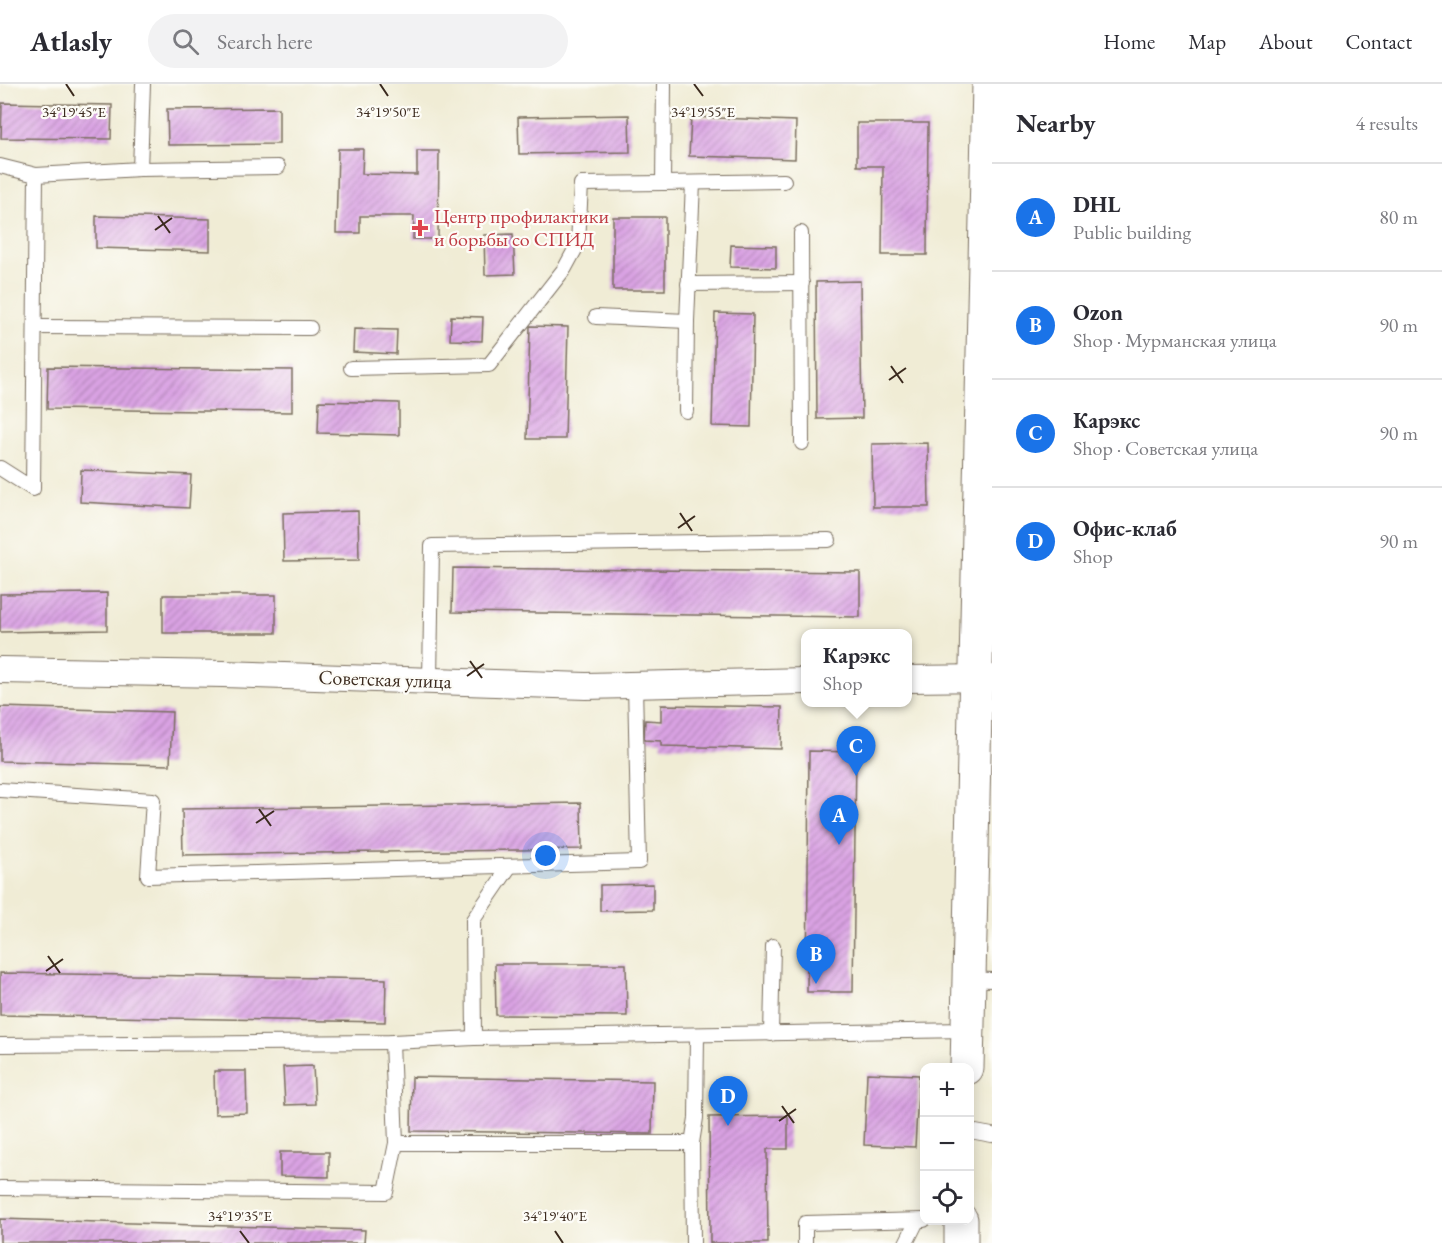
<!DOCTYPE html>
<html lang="en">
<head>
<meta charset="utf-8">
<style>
  body { margin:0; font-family:"EB Garamond",serif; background:#f2f2f3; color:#2b2b33 }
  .controls { position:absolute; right:18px; bottom:18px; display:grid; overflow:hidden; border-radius:12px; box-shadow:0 3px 15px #0003 }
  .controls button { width:54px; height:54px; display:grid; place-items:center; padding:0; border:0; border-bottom:2px solid #e1e1e2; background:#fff; color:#2b2b33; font:30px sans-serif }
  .you { position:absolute; left:546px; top:772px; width:21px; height:21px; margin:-15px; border:4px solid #fff; border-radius:50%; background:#1a73e8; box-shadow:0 0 0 9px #1a73e833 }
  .badge { display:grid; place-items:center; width:39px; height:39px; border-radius:50%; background:#1a73e8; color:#fff; font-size:20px; font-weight:700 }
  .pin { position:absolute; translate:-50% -50px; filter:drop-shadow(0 2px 3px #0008) }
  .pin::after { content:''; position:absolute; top:32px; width:21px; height:18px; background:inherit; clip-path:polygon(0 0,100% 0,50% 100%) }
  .popup { position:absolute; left:801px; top:545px; width:111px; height:78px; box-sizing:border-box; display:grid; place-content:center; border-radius:12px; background:#fff; filter:drop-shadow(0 2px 4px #0005); font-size:20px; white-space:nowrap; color:#7c7c81 }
  .popup b { font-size:22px; color:#2b2b33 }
  .popup::after { content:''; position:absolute; left:50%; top:100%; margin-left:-12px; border:12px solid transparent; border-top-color:#fff }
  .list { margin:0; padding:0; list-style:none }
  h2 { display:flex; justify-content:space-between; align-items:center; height:78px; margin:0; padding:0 24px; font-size:26px }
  h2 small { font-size:20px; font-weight:400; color:#7c7c81 }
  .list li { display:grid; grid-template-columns:39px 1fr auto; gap:18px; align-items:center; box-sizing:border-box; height:108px; padding:0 24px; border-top:2px solid #e1e1e2 }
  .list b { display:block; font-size:22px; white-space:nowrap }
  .list p { margin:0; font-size:20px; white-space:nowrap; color:#7c7c81 }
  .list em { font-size:20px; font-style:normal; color:#7c7c81 }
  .icon { flex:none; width:33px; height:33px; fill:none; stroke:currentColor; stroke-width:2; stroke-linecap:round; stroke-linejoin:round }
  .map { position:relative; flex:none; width:992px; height:1159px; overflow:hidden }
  header { display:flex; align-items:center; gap:36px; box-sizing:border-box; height:84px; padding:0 30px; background:#fff; border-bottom:2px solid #e1e1e2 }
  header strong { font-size:28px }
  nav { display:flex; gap:33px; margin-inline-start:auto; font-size:21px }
  .search { width:420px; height:54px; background:#f2f2f3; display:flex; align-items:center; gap:15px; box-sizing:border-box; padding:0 21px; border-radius:33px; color:#7c7c81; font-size:22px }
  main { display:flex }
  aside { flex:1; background:#fff }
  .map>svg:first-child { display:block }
  .building { fill:url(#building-hatch) }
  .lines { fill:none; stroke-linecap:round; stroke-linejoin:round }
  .lane-casing { stroke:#7a6e5e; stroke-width:16 }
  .street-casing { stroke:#7a6e5e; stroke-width:28 }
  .secondary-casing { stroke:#7a6e5e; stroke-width:35 }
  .lane { stroke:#fff; stroke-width:14 }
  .street { stroke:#fff; stroke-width:26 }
  .secondary { stroke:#fff; stroke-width:33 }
  .ticks { fill:none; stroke:#3b2a1e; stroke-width:2 }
  .health-dot { fill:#e0444e; stroke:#fdfcf7; stroke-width:2 }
  .labels { text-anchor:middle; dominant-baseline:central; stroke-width:4.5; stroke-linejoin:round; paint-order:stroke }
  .health-label { font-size:20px; fill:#be3a42; stroke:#fdfcf7; text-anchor:start }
  .street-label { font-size:20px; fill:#3b2a1e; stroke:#fdfcf7 }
  .ticks-label { font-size:15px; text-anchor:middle; fill:#3b2a1e; stroke:#fdfcf7; stroke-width:4.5; stroke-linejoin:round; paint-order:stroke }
</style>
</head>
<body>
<header>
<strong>Atlasly</strong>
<div class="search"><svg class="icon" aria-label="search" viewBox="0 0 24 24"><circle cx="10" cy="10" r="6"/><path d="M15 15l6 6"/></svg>Search here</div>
<nav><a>Home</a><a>Map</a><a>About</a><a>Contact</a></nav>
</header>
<main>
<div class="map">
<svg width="992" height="1159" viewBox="0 0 992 1159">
  <defs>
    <pattern id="building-hatch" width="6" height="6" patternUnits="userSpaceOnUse" patternTransform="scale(1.5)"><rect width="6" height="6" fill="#daa3e4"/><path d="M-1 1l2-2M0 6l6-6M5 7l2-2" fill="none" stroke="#b285b8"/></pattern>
  </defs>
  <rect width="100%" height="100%" fill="#fdfcf7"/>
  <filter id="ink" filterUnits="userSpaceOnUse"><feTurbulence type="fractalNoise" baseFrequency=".0167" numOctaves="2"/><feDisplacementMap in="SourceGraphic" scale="12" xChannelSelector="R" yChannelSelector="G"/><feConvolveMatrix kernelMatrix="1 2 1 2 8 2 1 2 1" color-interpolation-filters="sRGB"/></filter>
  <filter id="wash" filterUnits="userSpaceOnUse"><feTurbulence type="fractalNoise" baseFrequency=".008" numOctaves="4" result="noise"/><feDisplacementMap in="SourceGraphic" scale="24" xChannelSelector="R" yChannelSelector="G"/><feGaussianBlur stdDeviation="1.35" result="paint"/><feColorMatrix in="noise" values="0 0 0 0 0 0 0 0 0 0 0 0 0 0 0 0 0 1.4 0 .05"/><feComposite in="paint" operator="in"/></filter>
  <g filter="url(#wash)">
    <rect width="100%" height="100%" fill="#f0ecd5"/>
    <g id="blocks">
      <g class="building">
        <path d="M2 19 112 21 111 55 1 54Z"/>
        <path d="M279 24V60L168 61 167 25Z"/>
        <path d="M629 31 630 68 519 70 518 33Z"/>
        <path d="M691 33 796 37 795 75 689 72Z"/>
        <path d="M857 39H928L927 171H882L883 82H857Z"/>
        <path d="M338 65H363L362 90 417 91V67H439L438 155H413L414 132H360V149H336Z"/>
        <path d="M96 132 210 135V167L96 164Z"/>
        <rect x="613" y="133" width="52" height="73"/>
        <path d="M513 150 515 190 485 191 484 151Z"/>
        <path d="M731 161 776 162V184L730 183Z"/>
        <path d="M860 197 862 334 817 335 816 198Z"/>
        <path d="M715 229 753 230 751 343 712 342Z"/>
        <path d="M451 232 483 233 482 257 450 256Z"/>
        <path d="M530 242 568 243 565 355H527Z"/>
        <path d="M354 245 397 246 396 270 353 268Z"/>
        <path d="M48 283 292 286V328L47 325Z"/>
        <path d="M319 317 399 319V351L318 349Z"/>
        <path d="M928 359 929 423H873L872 360Z"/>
        <path d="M81 386 191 391 189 424 80 418Z"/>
        <path d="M358 427 359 476 284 477 283 429Z"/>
        <path d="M453 484 860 488V533L452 528Z"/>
        <path d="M107 509V546L0 548V510Z"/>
        <rect x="163" y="511" width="113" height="38"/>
        <path d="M661 621 782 623 781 665 661 662V657L644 656 645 636 661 637Z"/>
        <path d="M0 623 172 628 170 681 0 677Z"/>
        <path d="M809 667 856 668 853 908H807Z"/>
        <path d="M581 719 582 765 183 771 182 725Z"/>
        <path d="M653 800V826L600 827V801Z"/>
        <path d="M495 880H626L627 932 496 931Z"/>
        <path d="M0 889 386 895 385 938 0 931Z"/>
        <path d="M313 982 315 1020 285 1021 283 983Z"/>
        <path d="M214 987H246L247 1029 215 1030Z"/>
        <path d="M867 989 919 991 915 1063 864 1061Z"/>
        <path d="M412 993 653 997 652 1050 411 1047Z"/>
        <path d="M788 1032V1065H767L768 1159H710L709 1033Z"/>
        <path d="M280 1068H329V1093L280 1092Z"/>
        <path d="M0 1135 365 1146 364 1159H0Z"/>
      </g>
    </g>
  </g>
  <g filter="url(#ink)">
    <use href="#blocks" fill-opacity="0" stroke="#7a6e5e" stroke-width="1.5"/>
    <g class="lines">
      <g class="lane-casing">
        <g id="lane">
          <path d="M664 0 663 99 784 97"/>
          <path d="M0 82 36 91 140 85 143 0"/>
          <path d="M140 85 278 83"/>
          <path d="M801 149 802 359"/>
          <path d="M688 200 802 199"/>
          <path d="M596 233 687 237 693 99"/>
          <path d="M35 243 310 244"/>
          <path d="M351 284 489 281 565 184 578 160 581 100 663 99"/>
          <path d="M686 327 687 237"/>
          <path d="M0 384 33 405 36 91"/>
          <path d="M430 597 432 462 829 456"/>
          <path d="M0 706 153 716 148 792 639 778 635 601"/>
          <path d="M971 895 992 896"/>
          <path d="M771 950 773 862"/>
          <path d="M474 954 473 836 510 782"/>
          <path d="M392 958 396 1059H692L696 1034 697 951"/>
          <path d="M0 961 392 958 474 954 968 946"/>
          <path d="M970 1047 992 1051"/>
          <path d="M692 1059 693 1159"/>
          <path d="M0 1104 386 1108 396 1059"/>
          <path d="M805 1159V1139L924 1136"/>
          <path d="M906 1159 917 1137"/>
        </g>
      </g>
      <g class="street-casing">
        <g id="street">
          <path d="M0 586 223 590 586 602 805 597"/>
          <path d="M907 595 992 594"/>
        </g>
      </g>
      <g class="secondary-casing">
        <g id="secondary">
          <path d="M967 984 989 0"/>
          <path d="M961 1159V1136"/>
        </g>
      </g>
      <use href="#lane" class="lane"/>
      <use href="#street" class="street"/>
      <use href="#secondary" class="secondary"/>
    </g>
  </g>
  <path class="ticks" d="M66 0 74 12M380 0 388 12M694 0 703 12M158 132 170 149M155 146 172 134M891 282 903 299M889 296 906 284M680 429 692 447M678 444 695 432M470 577 482 594M467 592 484 580M259 725 271 742M256 739 274 727M48 872 60 889M46 887 63 875M782 1022 794 1039M779 1037 796 1025M240 1147 249 1159M555 1147 563 1159"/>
  <path class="health-dot" d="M417 135h6v6h6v6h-6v6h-6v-6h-6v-6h6z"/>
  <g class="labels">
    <g class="health-label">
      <text x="434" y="132">Центр профилактики<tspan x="434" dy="23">и борьбы со СПИД</tspan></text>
    </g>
    <g class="street-label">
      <text transform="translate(385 595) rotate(2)">Советская улица</text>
    </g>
  </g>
  <g class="ticks-label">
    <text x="74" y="33">34°19'45"E</text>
    <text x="388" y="33">34°19'50"E</text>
    <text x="703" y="33">34°19'55"E</text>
    <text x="240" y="1137">34°19'35"E</text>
    <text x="555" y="1137">34°19'40"E</text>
  </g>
</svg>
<div class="controls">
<button>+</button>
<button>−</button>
<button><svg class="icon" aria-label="locate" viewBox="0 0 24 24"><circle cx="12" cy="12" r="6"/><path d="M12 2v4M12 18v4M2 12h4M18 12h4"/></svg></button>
</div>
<div class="you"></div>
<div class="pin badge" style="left:839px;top:761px">A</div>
<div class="pin badge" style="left:816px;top:900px">B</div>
<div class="pin badge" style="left:856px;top:692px">C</div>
<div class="popup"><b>Карэкс</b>Shop</div>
<div class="pin badge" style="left:728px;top:1042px">D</div>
</div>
<aside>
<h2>Nearby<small>4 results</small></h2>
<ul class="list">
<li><span class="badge">A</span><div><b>DHL</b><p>Public building</p></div><em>80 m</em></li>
<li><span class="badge">B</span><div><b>Ozon</b><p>Shop · Мурманская улица</p></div><em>90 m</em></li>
<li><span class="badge">C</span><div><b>Карэкс</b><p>Shop · Советская улица</p></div><em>90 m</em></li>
<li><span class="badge">D</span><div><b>Офис-клаб</b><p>Shop</p></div><em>90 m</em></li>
</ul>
</aside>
</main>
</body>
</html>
